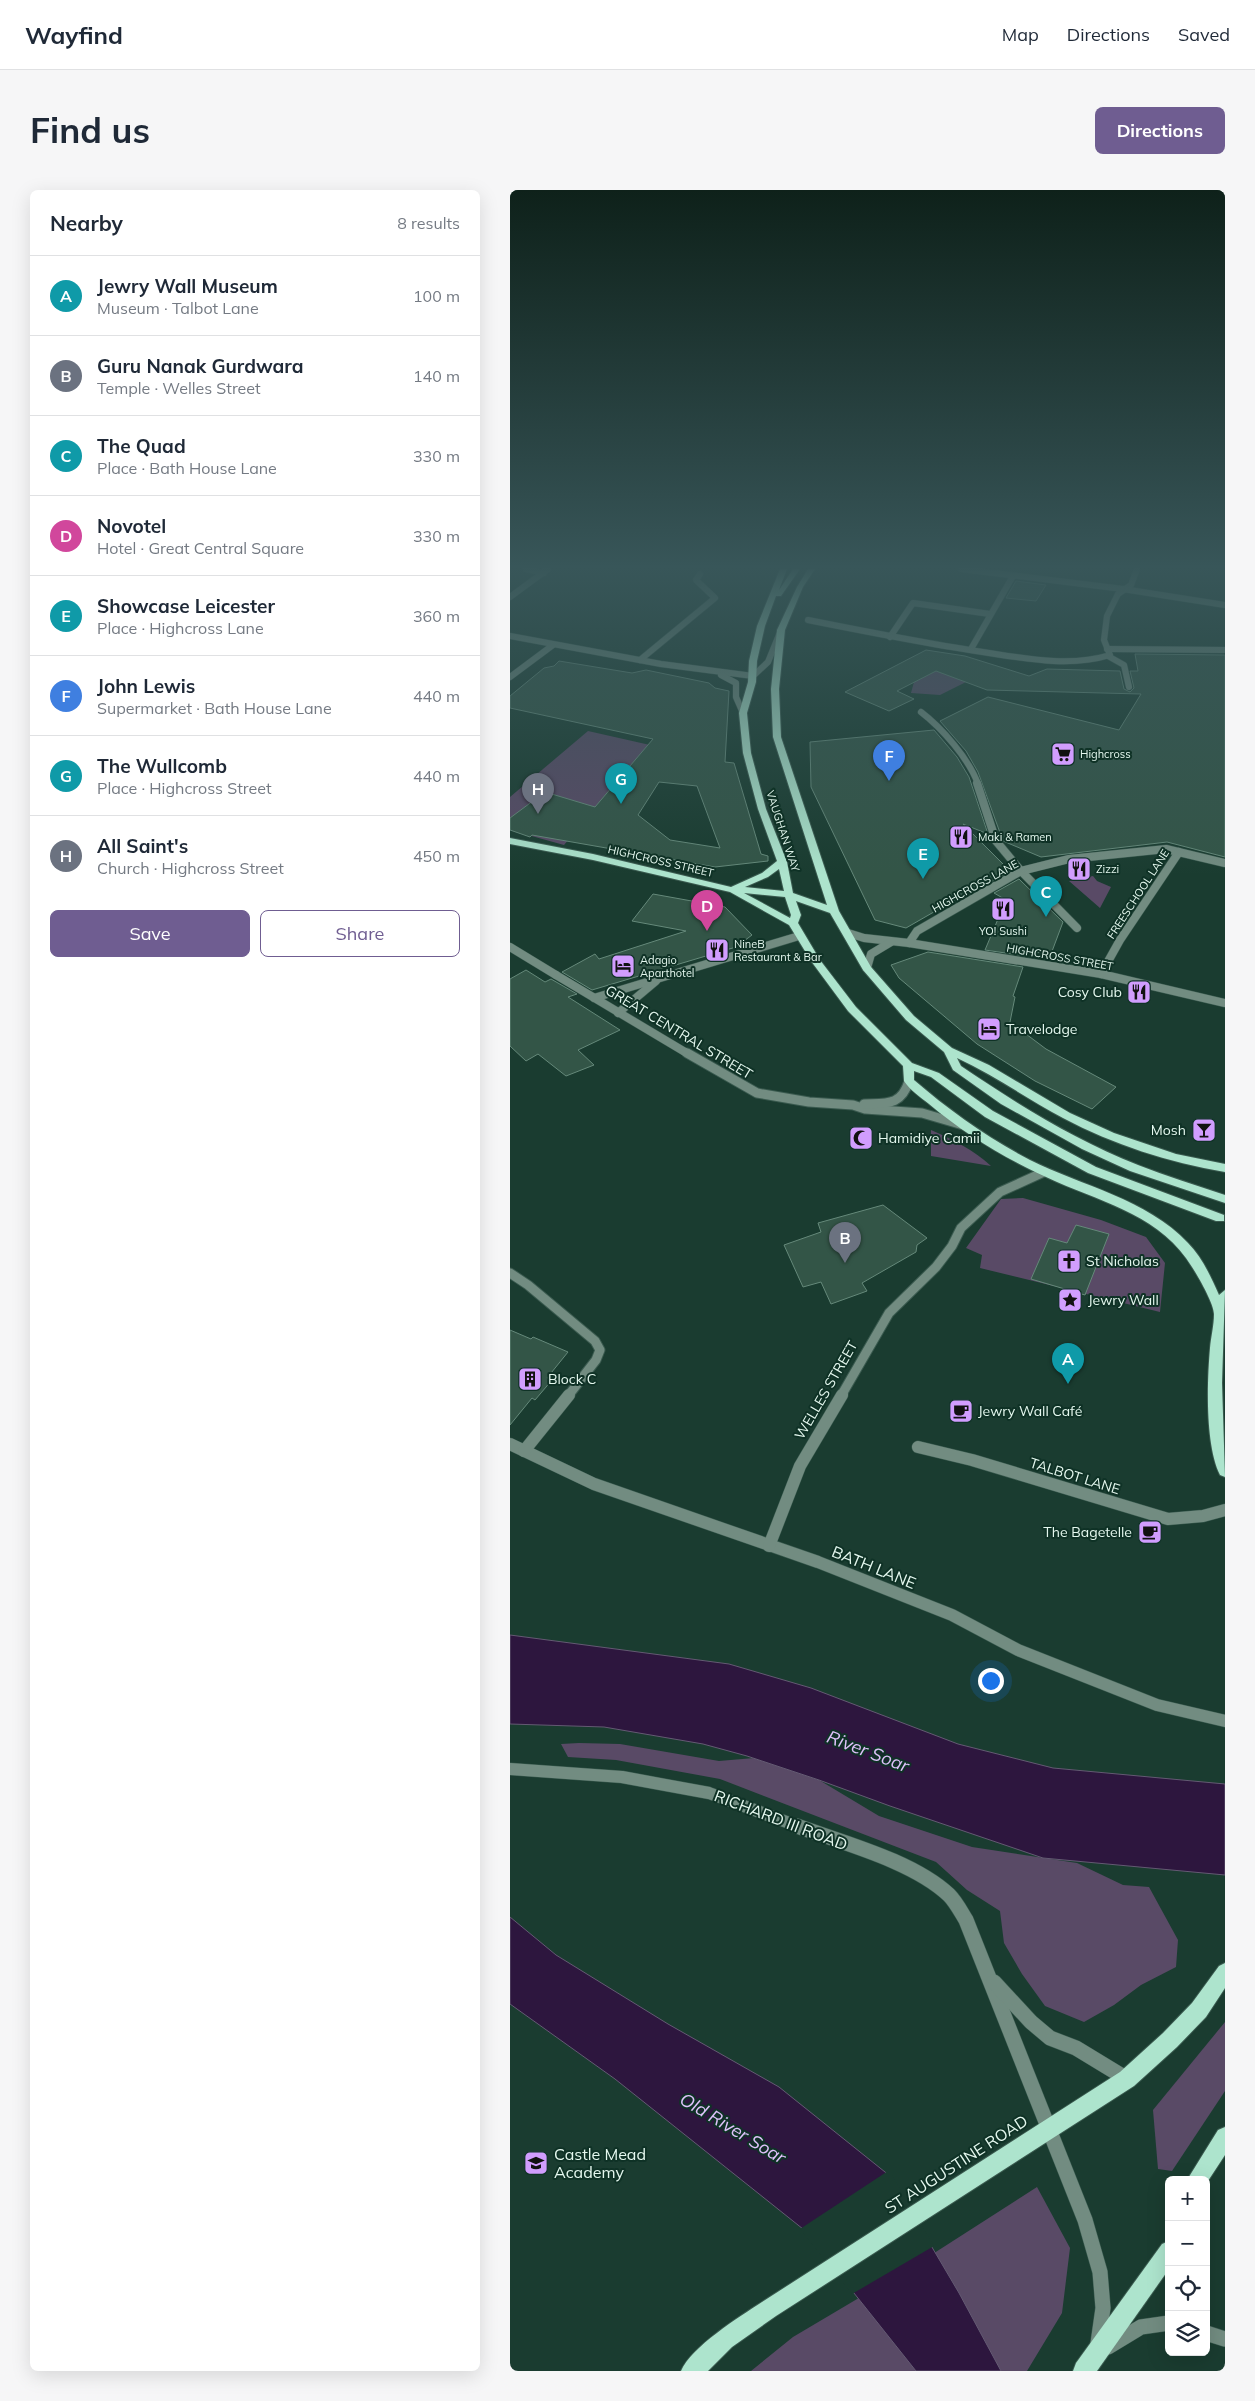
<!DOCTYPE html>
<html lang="en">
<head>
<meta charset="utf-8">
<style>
  body { margin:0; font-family:Mulish,sans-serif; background:#f6f6f7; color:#1f2937 }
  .controls { position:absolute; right:15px; bottom:15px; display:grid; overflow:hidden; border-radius:8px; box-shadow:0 5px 20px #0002 }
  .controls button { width:45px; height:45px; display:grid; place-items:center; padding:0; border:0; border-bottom:1px solid #e0e1e3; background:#fff; color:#1f2937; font:25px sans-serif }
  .you { position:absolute; left:480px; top:1490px; width:18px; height:18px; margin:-12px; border:4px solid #fff; border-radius:50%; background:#1a73e8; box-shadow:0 0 0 8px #1a73e833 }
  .badge { display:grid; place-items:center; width:32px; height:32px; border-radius:50%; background:#6f5d91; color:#fff; font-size:16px; font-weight:700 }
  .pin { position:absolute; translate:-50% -41px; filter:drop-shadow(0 1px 2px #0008) }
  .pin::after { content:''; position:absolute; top:26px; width:18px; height:15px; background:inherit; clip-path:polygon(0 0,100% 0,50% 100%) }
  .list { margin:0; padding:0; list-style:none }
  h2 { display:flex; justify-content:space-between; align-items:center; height:65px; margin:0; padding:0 20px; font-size:21px }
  h2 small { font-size:16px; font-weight:400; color:#747a83 }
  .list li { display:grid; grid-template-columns:32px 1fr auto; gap:15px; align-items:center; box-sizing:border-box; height:80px; padding:0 20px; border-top:1px solid #e0e1e3 }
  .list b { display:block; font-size:19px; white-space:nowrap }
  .list p { margin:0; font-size:16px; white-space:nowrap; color:#747a83 }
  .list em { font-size:16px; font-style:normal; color:#747a83 }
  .actions { display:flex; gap:10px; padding:15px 20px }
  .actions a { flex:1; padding:11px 0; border:1px solid #6f5d91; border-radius:8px; text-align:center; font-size:18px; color:#6f5d91 }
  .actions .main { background:#6f5d91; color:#fff }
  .icon { flex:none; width:28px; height:28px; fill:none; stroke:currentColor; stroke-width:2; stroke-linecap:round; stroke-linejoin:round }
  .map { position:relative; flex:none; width:715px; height:2181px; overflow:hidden; border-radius:8px }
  header { display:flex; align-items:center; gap:30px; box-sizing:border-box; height:70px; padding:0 25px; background:#fff; border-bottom:1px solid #e0e1e3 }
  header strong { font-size:24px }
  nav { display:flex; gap:28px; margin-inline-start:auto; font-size:18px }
  .intro { display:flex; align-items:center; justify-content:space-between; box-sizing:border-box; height:120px; padding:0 30px }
  h1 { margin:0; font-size:35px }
  .button { padding:12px 22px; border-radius:8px; background:#6f5d91; color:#fff; font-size:18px; font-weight:700 }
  main { display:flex; gap:30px; padding:0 30px }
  aside { flex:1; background:#fff; border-radius:8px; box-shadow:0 5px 20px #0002 }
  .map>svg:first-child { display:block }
  .green { fill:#594a66 }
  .water { fill:#2d163e; stroke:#645a73 }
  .pier { fill:#1a3c30 }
  .building { fill:#335547; stroke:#65897a; fill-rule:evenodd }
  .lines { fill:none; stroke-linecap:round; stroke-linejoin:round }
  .pedestrian-far1-casing { stroke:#3a5a4f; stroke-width:7 }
  .pedestrian-casing { stroke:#3a5a4f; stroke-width:9 }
  .minor-far4-casing { stroke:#3a5a4f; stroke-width:7 }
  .minor-far3-casing { stroke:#3a5a4f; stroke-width:9 }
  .minor-far2-casing { stroke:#3a5a4f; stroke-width:11 }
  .minor-far1-casing { stroke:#3a5a4f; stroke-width:13 }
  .minor-casing { stroke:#3a5a4f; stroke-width:16 }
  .tertiary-far1-casing { stroke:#3a5a4f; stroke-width:7 }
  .tertiary-casing { stroke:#3a5a4f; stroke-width:16 }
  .primary-casing { stroke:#3a5a4f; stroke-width:2 }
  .pedestrian-far1 { stroke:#728c81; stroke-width:6 }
  .pedestrian { stroke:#728c81; stroke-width:8 }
  .minor-far4 { stroke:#728c81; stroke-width:6 }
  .minor-far3 { stroke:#728c81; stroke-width:8 }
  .minor-far2 { stroke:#728c81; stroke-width:9 }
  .minor-far1 { stroke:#728c81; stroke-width:12 }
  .minor { stroke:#728c81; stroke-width:15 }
  .tertiary-far1 { stroke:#728c81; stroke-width:6 }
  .tertiary { stroke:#728c81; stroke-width:15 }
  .primary { fill:#ade4cd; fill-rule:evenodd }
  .labels { text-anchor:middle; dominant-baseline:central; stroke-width:4; stroke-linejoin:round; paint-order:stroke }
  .far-poi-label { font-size:11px; fill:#e5f8ef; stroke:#0f3226; text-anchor:start }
  .far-street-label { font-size:11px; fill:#e5f8ef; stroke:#0f3226 }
  .poi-label { font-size:14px; fill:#e5f8ef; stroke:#0f3226; text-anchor:start }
  .street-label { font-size:14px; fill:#e5f8ef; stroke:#0f3226 }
  .near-street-label { font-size:16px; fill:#e5f8ef; stroke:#0f3226 }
  .near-poi-label { font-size:16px; fill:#e5f8ef; stroke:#0f3226; text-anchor:start }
  .near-water-label { font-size:18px; font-style:italic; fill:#e0c2fc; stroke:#0f3226 }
</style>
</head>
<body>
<header>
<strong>Wayfind</strong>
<nav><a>Map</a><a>Directions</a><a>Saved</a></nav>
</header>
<div class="intro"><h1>Find us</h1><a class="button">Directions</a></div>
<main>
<aside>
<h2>Nearby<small>8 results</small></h2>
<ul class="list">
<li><span class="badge" style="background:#0f9aa8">A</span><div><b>Jewry Wall Museum</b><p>Museum · Talbot Lane</p></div><em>100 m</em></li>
<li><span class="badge" style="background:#6b7280">B</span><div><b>Guru Nanak Gurdwara</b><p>Temple · Welles Street</p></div><em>140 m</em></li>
<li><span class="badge" style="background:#0f9aa8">C</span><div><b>The Quad</b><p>Place · Bath House Lane</p></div><em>330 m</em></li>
<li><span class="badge" style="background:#d1479c">D</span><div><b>Novotel</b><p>Hotel · Great Central Square</p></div><em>330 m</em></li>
<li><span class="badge" style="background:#0f9aa8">E</span><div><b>Showcase Leicester</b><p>Place · Highcross Lane</p></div><em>360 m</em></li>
<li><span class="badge" style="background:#3f7fe0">F</span><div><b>John Lewis</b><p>Supermarket · Bath House Lane</p></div><em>440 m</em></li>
<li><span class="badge" style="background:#0f9aa8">G</span><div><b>The Wullcomb</b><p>Place · Highcross Street</p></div><em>440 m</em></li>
<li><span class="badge" style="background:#6b7280">H</span><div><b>All Saint's</b><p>Church · Highcross Street</p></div><em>450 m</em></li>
</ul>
<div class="actions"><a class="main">Save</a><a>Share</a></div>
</aside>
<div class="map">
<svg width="715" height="2181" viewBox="0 0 715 2181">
  <rect width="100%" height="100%" fill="#1a3c30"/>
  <g class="green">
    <path d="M426 481 462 489 430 505 401 503 404 492Z"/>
    <path d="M78 541 140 555 54 655 0 640V607Z"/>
    <path d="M583 686 587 691 601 697 590 718 559 691Z"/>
    <path d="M421 940C442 949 464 960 481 976L421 966Z"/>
    <path d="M513 1008 591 1030 636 1047 655 1073 650 1122 470 1078 472 1065 456 1058 491 1009Z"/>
    <path d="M69 1553 110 1554 209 1571 244 1568 309 1590 369 1626 462 1657 567 1673 613 1695 639 1697 668 1750 666 1777 631 1795 604 1815 574 1832 535 1816 512 1784 494 1753 490 1721 457 1700 426 1672 210 1589 106 1570 58 1567 51 1554Z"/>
    <path d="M715 1832V1901L662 1981 648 1979 643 1920Z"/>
    <path d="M527 1997 560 2058 552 2123 517 2181H241L283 2147 418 2067Z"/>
  </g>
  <g class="water">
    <path d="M0 1445 219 1474 301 1498 448 1554 543 1578 715 1594V1685L533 1668 380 1616 309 1590 237 1566 193 1554 94 1537 0 1534Z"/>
    <path d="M0 1727 46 1765 158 1834 269 1897 380 1986 449 2103 491 2181H406L293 2039 105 1889 0 1814Z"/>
  </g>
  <path class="pier" d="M378 1981 382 1985 424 2056 342 2104 290 2039Z"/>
  <g class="building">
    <path d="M506 391 536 395 526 411 496 408Z"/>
    <path d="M416 460 455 466 519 486 537 479 610 481 614 499 620 502 624 498 620 481H628L625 464 715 465V667L657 652 531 667 493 651 468 582 456 561 430 531 478 507 609 540 631 504 477 500 426 481 387 501 404 509 379 521 335 502Z"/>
    <path d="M49 471 122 483 136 480 199 493 205 498 219 501 215 572 224 573 251 664 258 666V671L205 677 22 645 20 647 0 640V628L35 602 85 617 143 549 0 518V506L34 478 44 476ZM149 592 187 596 210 658 160 650 128 625Z"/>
    <path d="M424 540 447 567 459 587 478 644 453 634 500 681 472 697 469 696 396 738 365 730 301 597 300 552Z"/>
    <path d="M509 689 553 732 541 764 518 761 516 766 475 760 496 710 484 703Z"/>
    <path d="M143 704 215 717 242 745 226 757 82 800 52 782 85 764 89 769 176 741 122 731Z"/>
    <path d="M418 762 513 777 503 806 505 807 500 832 536 859 606 897 582 919 525 891 467 854 389 788 381 775Z"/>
    <path d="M16 780 35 792 41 789 67 804 58 807 110 840 68 860 84 875 56 886 28 864 16 871 0 856V789Z"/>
    <path d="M373 1015 417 1048 407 1055 406 1062 352 1093 357 1101 321 1114 311 1092 293 1097 274 1055 311 1042 308 1033Z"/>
    <path d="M566 1035 599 1044 575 1105 521 1089 539 1048 557 1053Z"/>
    <path d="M0 1140 21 1149 23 1147 58 1162 37 1188 42 1190 25 1210 22 1208 0 1235Z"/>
  </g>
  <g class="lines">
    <g class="pedestrian-far1-casing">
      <g id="pedestrian-far1">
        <path d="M613 399 715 415"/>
        <path d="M411 522C432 538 459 569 468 594"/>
      </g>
    </g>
    <g class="pedestrian-casing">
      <g id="pedestrian">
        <path d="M467 593 486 651 511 681 567 738"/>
        <path d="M399 753 407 741 511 681 559 669 656 659 715 673"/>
        <path d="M46 785 175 862"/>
        <path d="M84 808 289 746"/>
        <path d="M108 823 146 791"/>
      </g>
    </g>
    <g class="minor-far4-casing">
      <g id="minor-far4">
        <path d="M16 379 34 383"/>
        <path d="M451 379 613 399"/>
        <path d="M298 430C358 442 418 454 479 463 518 469 561 477 600 465L594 450 597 426 608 404 621 395 627 379"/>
        <path d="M0 446 151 474 243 486 258 472 271 440"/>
        <path d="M380 447 403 413 480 424"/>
        <path d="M461 459 503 386"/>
        <path d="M597 459 715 460"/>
        <path d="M598 466 614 475 619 497"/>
        <path d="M130 470 205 408 186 390 190 384"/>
        <path d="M211 485 226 493V507L233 523"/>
        <path d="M0 487 43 455"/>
      </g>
    </g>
    <g class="minor-far3-casing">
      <g id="minor-far3">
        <path d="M338 743 354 748 399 753 591 784 715 813"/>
        <path d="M0 757 46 785"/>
        <path d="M357 778 361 764 381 752"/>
        <path d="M591 784 610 750 669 662"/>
        <path d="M175 862 179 864"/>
      </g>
    </g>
    <g class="minor-far2-casing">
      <g id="minor-far2">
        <path d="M177 863 247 903 299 912 343 915 355 919 412 923 453 935"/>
        <path d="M354 914C377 913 391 916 399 891"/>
        <path d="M0 1083 18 1095 85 1151 90 1160 86 1170 58 1206"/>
        <path d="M331 1206 379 1123 426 1077 442 1056 451 1038 490 1002 534 982"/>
      </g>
    </g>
    <g class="minor-far1-casing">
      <g id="minor-far1">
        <path d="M0 1254 84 1294 308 1372 442 1425 508 1460 647 1515 715 1531"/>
        <path d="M408 1257 462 1270 658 1329 693 1326 715 1320"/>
        <path d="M14 1261 59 1205"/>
        <path d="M259 1356 290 1276 332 1205"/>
        <path d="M0 1579 112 1587 199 1603 290 1637"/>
      </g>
    </g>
    <g class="minor-casing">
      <g id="minor">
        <path d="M287 1636C333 1653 403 1671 439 1705 446 1712 451 1722 456 1730L575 2030 590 2082 593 2118 588 2153"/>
        <path d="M484 1792 521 1832 540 1848 566 1858 617 1889"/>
      </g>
    </g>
    <g class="tertiary-far1-casing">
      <path id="tertiary-far1" d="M0 407 38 379"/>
    </g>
    <g class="tertiary-casing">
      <g id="tertiary">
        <path d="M696 2143 715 2149"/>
        <path d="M598 2157 631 2137 659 2133"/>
      </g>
    </g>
    <g class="primary-casing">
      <g id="primary">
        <path d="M270 379H277L269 400 283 379H290L271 406H266L255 436 247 471 246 492 237 523 241 563 256 619 277 672 283 703 317 715 263 547 261 499 267 440 287 397 298 379H305L293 397 275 440 269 499 271 547 329 721 361 777 404 826 442 858 479 875 560 923 604 943 666 964 715 974V982C658 972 604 955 553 928 517 909 484 885 447 868L451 876C507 914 565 950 628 975 656 986 686 995 715 1005V1013L620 981 572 959 491 914 443 880 434 862 396 830 353 780 320 723 286 711 291 725 288 733 310 770 346 817 402 873 429 883 483 921 586 977 714 1025V1031H706L578 983 475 927 421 887 404 881V890C440 921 478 948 520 970 572 996 637 1009 678 1053 692 1067 701 1087 709 1105L715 1100 712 1193 715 1287 710 1285C695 1255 697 1192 700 1158 701 1147 704 1135 704 1124 704 1114 688 1086 682 1077 653 1028 596 1013 547 992 501 972 457 946 419 914 410 907 400 900 394 891L393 876 338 821 301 771 279 735 220 702 83 670 0 654V648L83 664 221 697 252 683 267 671 248 619 233 563 229 523 238 492 239 471 247 436ZM269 679 274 701 235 697 258 687ZM234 703 275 707 281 725 280 728Z"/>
        <path d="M715 1773V1798L696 1827 667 1857 624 1896 266 2126 222 2157 198 2181H171C181 2157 229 2127 252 2112L610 1882 653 1843 682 1813 709 1776Z"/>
        <path d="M715 1937V1965L696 1994V1990H677L708 1940Z"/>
        <path d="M659 2051V2079L587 2181H563L566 2173 652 2054Z"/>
      </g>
    </g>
    <use href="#pedestrian-far1" class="pedestrian-far1"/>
    <use href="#pedestrian" class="pedestrian"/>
    <use href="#minor-far4" class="minor-far4"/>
    <use href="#minor-far3" class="minor-far3"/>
    <use href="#minor-far2" class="minor-far2"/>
    <use href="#minor-far1" class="minor-far1"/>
    <use href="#minor" class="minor"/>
    <use href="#tertiary-far1" class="tertiary-far1"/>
    <use href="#tertiary" class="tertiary"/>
    <use href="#primary" class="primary"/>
  </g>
  <linearGradient id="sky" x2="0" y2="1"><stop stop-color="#0e211a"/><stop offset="0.55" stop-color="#385659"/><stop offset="1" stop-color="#385659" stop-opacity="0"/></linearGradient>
  <rect width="715" height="685" fill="url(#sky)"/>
  <defs>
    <g id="supermarket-square" transform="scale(1.25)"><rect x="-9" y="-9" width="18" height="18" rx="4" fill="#d19dfe" stroke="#0f3226"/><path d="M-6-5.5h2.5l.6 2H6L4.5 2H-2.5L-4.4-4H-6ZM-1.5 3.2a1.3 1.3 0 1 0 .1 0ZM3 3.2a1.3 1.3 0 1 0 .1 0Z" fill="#111"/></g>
    <g id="restaurant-square" transform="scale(1.25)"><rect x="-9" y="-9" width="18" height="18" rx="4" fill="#d19dfe" stroke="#0f3226"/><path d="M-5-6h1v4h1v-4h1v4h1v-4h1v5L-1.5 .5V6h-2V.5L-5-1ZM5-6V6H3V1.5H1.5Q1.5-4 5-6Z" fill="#111"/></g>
    <g id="hotel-square" transform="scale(1.25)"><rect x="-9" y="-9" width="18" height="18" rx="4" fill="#d19dfe" stroke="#0f3226"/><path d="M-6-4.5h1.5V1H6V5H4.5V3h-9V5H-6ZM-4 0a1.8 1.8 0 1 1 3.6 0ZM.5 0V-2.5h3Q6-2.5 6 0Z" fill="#111"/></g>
    <g id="bar-square" transform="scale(1.25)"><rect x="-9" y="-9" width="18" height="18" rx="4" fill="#d19dfe" stroke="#0f3226"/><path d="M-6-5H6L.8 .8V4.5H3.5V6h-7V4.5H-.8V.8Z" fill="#111"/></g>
    <g id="mosque-square" transform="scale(1.25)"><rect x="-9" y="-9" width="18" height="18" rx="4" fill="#d19dfe" stroke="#0f3226"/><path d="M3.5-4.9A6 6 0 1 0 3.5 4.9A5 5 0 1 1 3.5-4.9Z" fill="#111"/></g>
    <g id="church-square" transform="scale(1.25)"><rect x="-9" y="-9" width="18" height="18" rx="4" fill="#d19dfe" stroke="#0f3226"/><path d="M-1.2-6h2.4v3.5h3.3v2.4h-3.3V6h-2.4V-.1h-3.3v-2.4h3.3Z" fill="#111"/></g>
    <g id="sight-square" transform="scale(1.25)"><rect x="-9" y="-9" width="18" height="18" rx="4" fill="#d19dfe" stroke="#0f3226"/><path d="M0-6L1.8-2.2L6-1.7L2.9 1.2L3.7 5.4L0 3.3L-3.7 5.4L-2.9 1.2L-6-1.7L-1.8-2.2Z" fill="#111"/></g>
    <g id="building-square" transform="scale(1.25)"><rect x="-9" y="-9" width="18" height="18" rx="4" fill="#d19dfe" stroke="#0f3226"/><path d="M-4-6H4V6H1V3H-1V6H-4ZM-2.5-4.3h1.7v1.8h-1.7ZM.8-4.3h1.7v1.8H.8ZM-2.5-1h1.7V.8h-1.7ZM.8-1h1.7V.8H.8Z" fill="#111"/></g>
    <g id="cafe-square" transform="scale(1.25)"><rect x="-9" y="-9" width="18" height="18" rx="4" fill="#d19dfe" stroke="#0f3226"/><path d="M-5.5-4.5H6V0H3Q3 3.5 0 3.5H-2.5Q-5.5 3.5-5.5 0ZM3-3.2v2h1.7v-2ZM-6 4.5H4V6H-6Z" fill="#111"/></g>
    <g id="school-square" transform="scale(1.25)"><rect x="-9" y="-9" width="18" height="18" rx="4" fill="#d19dfe" stroke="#0f3226"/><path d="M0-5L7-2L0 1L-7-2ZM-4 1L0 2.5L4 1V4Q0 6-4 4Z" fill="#111"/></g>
  </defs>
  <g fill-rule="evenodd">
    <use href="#supermarket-square" x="553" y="564"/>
    <use href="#restaurant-square" x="451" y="647"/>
    <use href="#restaurant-square" x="569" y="679"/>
    <use href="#restaurant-square" x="493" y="719"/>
    <use href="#restaurant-square" x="207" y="760"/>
    <use href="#hotel-square" x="113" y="776"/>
    <use href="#restaurant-square" x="629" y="802"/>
    <use href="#hotel-square" x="479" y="839"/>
    <use href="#bar-square" x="694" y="940"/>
    <use href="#mosque-square" x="351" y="948"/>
    <use href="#church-square" x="559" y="1071"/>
    <use href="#sight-square" x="560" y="1110"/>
    <use href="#building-square" x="20" y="1189"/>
    <use href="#cafe-square" x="451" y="1221"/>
    <use href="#cafe-square" x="640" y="1342"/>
    <use href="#school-square" x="26" y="1973"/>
  </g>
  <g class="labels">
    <g class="far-poi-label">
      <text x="570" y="564">Highcross</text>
      <text x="468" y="647">Maki &amp; Ramen</text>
      <text x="586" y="679">Zizzi</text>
      <text x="493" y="741" text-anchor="middle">YO! Sushi</text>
      <text x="224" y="754">NineB<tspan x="224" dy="13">Restaurant &amp; Bar</tspan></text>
      <text x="130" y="770">Adagio<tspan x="130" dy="13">Aparthotel</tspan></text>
    </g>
    <g class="far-street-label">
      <text transform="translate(273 641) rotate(72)">VAUGHAN WAY</text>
      <text transform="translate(151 671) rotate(13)">HIGHCROSS STREET</text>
      <text transform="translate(465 696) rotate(-29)">HIGHCROSS LANE</text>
      <text transform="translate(628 704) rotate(-57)">FREESCHOOL LANE</text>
      <text transform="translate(550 767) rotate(10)">HIGHCROSS STREET</text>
    </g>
    <g class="poi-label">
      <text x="612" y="802" text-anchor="end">Cosy Club</text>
      <text x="496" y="839">Travelodge</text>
      <text x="676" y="940" text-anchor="end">Mosh</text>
      <text x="368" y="948">Hamidiye Camii</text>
      <text x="576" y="1071">St Nicholas</text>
      <text x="578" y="1110">Jewry Wall</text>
      <text x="38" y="1189">Block C</text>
      <text x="468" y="1221">Jewry Wall Café</text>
      <text x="622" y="1342" text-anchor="end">The Bagetelle</text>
    </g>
    <g class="street-label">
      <text transform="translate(169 842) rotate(31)">GREAT CENTRAL STREET</text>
      <text transform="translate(316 1200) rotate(-60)">WELLES STREET</text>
      <text transform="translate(565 1286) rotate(17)">TALBOT LANE</text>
    </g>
    <g class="near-street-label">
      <text transform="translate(364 1377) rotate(22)">BATH LANE</text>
      <text transform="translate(271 1630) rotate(21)">RICHARD III ROAD</text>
      <text transform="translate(446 1974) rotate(-33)">ST AUGUSTINE ROAD</text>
    </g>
    <g class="near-poi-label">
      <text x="44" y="1964">Castle Mead<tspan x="44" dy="18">Academy</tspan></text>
    </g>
    <g class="near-water-label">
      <text transform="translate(358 1561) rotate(21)">River Soar</text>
      <text transform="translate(223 1938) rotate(31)">Old River Soar</text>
    </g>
  </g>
</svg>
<div class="controls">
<button>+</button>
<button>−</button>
<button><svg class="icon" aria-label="locate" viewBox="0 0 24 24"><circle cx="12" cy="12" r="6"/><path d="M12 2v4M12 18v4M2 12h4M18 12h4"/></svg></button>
<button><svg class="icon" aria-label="layers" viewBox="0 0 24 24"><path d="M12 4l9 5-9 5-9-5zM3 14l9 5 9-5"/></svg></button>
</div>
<div class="you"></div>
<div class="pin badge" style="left:558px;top:1194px;background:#0f9aa8">A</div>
<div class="pin badge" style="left:335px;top:1073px;background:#6b7280">B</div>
<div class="pin badge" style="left:536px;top:727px;background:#0f9aa8">C</div>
<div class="pin badge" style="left:197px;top:741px;background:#d1479c">D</div>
<div class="pin badge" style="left:413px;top:689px;background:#0f9aa8">E</div>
<div class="pin badge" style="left:379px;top:591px;background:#3f7fe0">F</div>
<div class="pin badge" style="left:111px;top:614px;background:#0f9aa8">G</div>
<div class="pin badge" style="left:28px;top:624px;background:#6b7280">H</div>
</div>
</main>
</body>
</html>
